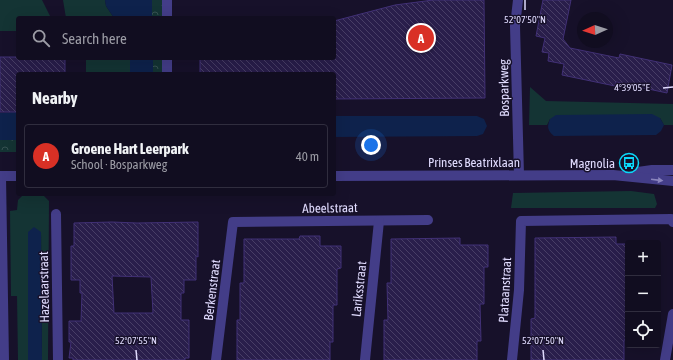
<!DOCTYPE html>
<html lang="en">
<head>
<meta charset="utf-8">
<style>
  body { margin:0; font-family:"Asap Condensed",sans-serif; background:#1e1b2d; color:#f1f3f6 }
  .controls { position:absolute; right:12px; bottom:12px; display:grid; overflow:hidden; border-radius:4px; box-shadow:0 4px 16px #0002 }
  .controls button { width:36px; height:36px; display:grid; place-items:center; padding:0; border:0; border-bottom:1px solid #302d3e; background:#110d20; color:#f1f3f6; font:20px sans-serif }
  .compass { position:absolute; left:577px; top:12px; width:36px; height:36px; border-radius:50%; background:#110d20; box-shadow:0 4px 16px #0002; rotate:267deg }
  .you { position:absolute; left:371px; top:145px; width:14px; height:14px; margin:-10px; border:3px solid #fff; border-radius:50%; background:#1a73e8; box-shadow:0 0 0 6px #1a73e833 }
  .badge { display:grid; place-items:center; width:26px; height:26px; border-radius:50%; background:#d93025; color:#fff; font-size:13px; font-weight:700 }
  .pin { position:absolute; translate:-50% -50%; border:2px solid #fff; box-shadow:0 1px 4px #0006 }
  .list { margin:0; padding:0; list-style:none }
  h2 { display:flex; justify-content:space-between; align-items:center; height:52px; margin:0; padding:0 16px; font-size:17px }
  h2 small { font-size:13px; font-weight:400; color:#9c9ca5 }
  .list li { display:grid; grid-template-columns:26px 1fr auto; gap:12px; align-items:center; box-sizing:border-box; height:64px; margin:0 8px 8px; padding:0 8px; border:1px solid #302d3e; border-radius:4px }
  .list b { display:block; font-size:15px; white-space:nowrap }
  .list p { margin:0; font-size:13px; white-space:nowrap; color:#9c9ca5 }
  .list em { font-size:13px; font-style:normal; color:#9c9ca5 }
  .icon { flex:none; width:22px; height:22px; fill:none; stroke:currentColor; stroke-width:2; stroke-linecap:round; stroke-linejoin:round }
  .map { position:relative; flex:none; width:673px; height:360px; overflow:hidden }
  .search { position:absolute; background:#110d20; box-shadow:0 4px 16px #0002; left:16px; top:16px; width:320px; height:44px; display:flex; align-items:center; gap:10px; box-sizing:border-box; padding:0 14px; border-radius:4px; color:#9c9ca5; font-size:15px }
  .panel { position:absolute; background:#110d20; box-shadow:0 4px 16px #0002; left:16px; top:72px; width:320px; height:124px; border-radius:4px }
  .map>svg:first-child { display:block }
  .grass { fill:#143434 }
  .forest { fill:url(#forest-crowns) }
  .water { fill:#0e224c }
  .building { fill:url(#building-back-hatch); stroke:#413076; fill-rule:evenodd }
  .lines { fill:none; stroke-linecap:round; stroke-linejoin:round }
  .pedestrian { stroke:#433d88; stroke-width:10 }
  .minor { stroke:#433d88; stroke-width:10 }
  .oneway { fill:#8a84bd }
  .ticks { fill:none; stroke:#e0dbfe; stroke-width:1.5 }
  .labels { text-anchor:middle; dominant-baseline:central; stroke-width:3; stroke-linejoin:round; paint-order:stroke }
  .street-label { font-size:13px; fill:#e0dbfe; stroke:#17112a }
  .poi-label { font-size:13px; fill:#e0dbfe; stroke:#17112a; text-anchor:end }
  .ticks-label { font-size:10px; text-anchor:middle; fill:#e0dbfe; stroke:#17112a; stroke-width:3; stroke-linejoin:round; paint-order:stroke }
</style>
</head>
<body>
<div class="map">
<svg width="673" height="360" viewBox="0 0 673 360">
  <defs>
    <pattern id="forest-crowns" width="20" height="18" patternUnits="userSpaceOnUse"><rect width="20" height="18" fill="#143434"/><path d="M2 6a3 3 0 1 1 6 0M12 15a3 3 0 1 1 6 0" fill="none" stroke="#365152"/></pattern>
    <pattern id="building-back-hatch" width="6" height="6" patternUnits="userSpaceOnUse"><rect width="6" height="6" fill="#291e4b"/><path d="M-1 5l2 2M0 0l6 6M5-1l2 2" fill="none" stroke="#483e66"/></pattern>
  </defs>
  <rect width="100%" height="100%" fill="#17112a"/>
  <g class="grass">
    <path d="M0 0H42L51 18H18V31H0Z"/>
    <path d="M63 0H105L106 6 114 18H66Z"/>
    <rect x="86" y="58" width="44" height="16"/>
    <path d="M530 87 546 101 673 104V125H664L660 118 550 119 547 125H529Z"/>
    <path d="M631 191 654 194 657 204 655 208H511L513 193Z"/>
    <path d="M42 194 49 201 48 360H42L41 232H28V360H18L17 296H11L10 211 17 210 18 200 23 195Z"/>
  </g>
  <g class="forest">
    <rect x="152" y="0" width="11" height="18"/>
    <rect x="153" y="58" width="10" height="16"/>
    <rect x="0" y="140" width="18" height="12"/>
  </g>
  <g class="water">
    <path d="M105 0H152V18H114L106 6Z"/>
    <rect x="130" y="58" width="23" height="16"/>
    <path d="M18 112V140H0V113Z"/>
    <path d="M652 114 660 118 664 125 661 131 656 135 554 136C547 130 547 127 550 119L556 115Z"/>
    <path d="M334 116H477L484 119 487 126 483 134 477 136 334 137Z"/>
    <path d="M34 227 41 232 42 360H28V232Z"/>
  </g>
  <g class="building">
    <path d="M433 0H484L485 98 334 99V74H200V58H334V21L395 5Z"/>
    <path d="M543 0H571L563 39 570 48 619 58 620 54 672 65 667 93 616 82 615 86 562 75 564 64 548 61 549 53 542 52 545 38 536 36Z"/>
    <path d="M0 57H18V58H65V74H18V112H0Z"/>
    <path d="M112 222 137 223 198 222V257L196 256V280H184V293H181V320H189V358H185V360H73V358H69L71 342H69V321H81L82 293H80V280H71V246H74V223ZM112 276 151 277 153 313H114Z"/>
    <path d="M300 236H320V246H341V268L337 269V305H333V342H330V360H237V320H240V283H244V239H299Z"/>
    <path d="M616 237V244H628V339L624 340V360H531V319L535 318V238Z"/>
    <path d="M460 238V245H488V267H484V304H480L481 341H477V360H384V320H388L387 283H391V239Z"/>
  </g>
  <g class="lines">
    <g class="pedestrian">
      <path d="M167 0V18"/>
      <path d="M167 58V74"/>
    </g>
    <g class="minor">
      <path d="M518 0 515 26 519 175"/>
      <path d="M631 173 652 170H673"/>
      <path d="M0 176H18"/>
      <path d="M1 176 4 360"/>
      <path d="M334 176 613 175 673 181"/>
      <path d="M56 214 58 360"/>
      <path d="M216 360 233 222 428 220"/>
      <path d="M365 360 379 221"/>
      <path d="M512 360 519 290 521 221 671 219 673 222"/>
      <path d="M665 360 673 314"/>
    </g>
  </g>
  <defs><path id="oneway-solid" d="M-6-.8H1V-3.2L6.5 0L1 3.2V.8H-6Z"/></defs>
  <use class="oneway" href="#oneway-solid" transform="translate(657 180) rotate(7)"/>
  <path class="ticks" d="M525 0V10M663 88 673 87M136 350 137 360M543 350 544 360"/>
  <defs>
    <g id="bus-ring" transform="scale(1)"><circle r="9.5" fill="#17112a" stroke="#0bd8fa" stroke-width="1.5"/><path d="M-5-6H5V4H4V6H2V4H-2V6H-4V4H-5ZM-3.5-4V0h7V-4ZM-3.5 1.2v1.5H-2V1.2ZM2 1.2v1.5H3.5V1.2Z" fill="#0bd8fa"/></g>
  </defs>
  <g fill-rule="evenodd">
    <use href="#bus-ring" x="629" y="163"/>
  </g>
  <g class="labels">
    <g class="street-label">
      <text transform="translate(504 88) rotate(-91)">Bosparkweg</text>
      <text x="474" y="162">Prinses Beatrixlaan</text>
      <text transform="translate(330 208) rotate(-1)">Abeelstraat</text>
      <text transform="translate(44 287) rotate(-91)">Hazelaarstraat</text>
      <text transform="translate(359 289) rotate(-84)">Lariksstraat</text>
      <text transform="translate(212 290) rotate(-83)">Berkenstraat</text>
      <text transform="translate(505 290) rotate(-87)">Plataanstraat</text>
    </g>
    <g class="poi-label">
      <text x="615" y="163">Magnolia</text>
    </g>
  </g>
  <g class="ticks-label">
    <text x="525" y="23">52°07'50"N</text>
    <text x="632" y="91">4°39'05"E</text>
    <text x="136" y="344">52°07'55"N</text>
    <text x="543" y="344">52°07'50"N</text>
  </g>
</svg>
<div class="controls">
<button>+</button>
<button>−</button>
<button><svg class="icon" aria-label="locate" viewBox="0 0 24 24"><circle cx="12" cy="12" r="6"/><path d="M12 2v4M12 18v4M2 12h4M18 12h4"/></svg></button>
</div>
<svg class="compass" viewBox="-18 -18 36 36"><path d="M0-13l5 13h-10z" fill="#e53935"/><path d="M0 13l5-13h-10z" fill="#9c9ca5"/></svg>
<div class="you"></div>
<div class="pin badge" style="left:421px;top:38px">A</div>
<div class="search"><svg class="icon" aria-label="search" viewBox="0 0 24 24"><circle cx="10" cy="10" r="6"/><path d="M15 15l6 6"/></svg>Search here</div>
<section class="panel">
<h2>Nearby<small></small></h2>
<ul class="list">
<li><span class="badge">A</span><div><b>Groene Hart Leerpark</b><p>School · Bosparkweg</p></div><em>40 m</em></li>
</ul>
</section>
</div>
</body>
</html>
